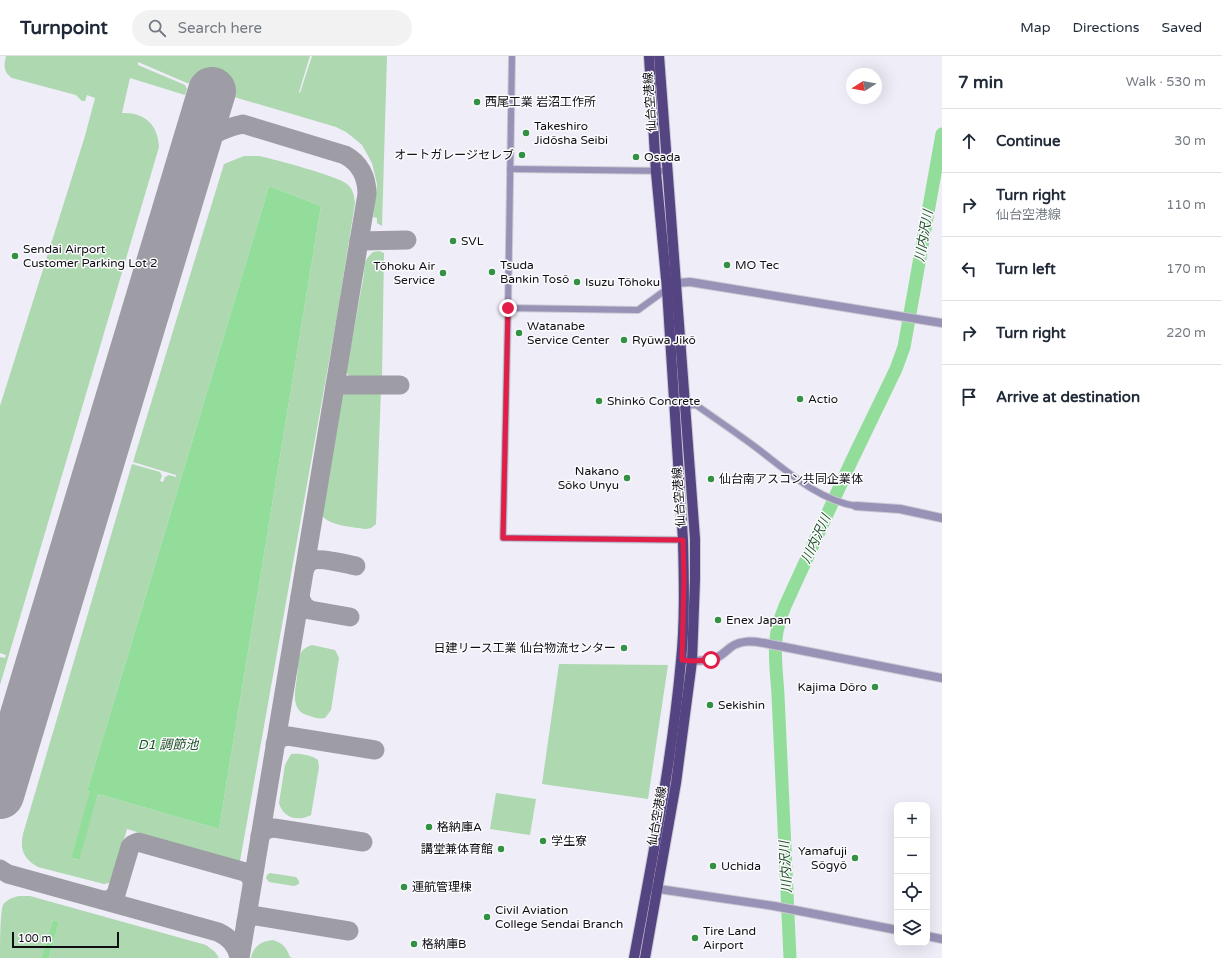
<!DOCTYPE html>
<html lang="en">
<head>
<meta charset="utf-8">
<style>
  body { margin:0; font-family:"Varela Round","Noto Sans JP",sans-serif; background:#f2f2f3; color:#1f2937 }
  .controls { position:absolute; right:12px; bottom:12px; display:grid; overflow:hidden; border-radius:8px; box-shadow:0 4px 16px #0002 }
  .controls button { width:36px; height:36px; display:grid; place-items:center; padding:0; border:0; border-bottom:1px solid #e0e1e3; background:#fff; color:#1f2937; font:20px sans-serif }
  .compass { position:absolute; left:846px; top:12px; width:36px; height:36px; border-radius:50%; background:#fff; box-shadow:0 4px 16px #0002; rotate:259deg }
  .scale { position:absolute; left:12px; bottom:10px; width:107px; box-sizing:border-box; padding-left:4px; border:2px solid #0f0e12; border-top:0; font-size:11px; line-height:14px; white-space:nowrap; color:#0f0e12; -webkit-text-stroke:3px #fcfbfe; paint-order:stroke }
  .stop { position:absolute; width:12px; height:12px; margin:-9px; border:3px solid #e11d48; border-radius:50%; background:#fff }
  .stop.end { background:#e11d48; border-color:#fff; box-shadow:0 1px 4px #0008 }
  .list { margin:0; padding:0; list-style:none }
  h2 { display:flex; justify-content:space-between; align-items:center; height:52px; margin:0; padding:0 16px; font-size:17px }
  h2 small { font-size:13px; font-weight:400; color:#747a83 }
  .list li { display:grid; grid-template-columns:26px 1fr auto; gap:12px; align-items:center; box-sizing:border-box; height:64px; padding:0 16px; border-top:1px solid #e0e1e3 }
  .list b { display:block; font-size:15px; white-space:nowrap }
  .list p { margin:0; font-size:13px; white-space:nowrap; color:#747a83 }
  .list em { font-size:13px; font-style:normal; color:#747a83 }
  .icon { flex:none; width:22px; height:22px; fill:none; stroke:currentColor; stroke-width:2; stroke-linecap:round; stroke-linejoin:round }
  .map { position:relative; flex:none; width:942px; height:902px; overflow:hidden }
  header { display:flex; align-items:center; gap:24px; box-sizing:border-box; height:56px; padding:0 20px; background:#fff; border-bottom:1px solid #e0e1e3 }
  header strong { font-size:19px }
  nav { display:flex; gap:22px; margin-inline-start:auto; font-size:14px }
  .search { width:280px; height:36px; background:#f2f2f3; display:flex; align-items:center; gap:10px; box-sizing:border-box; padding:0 14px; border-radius:22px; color:#747a83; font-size:15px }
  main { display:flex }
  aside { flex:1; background:#fff }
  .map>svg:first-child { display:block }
  .green { fill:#add8b0; fill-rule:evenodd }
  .water { fill:#93dd9b }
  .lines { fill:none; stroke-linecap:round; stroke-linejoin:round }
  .river { stroke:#93dd9b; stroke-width:13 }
  .taxiway { stroke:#9e9ca4; stroke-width:19 }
  .runway { stroke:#9e9ca4; stroke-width:48 }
  .minor-casing { stroke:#cbc9d3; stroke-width:8 }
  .tertiary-casing { stroke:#cbc9d3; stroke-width:10 }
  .primary-casing { stroke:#cbc9d3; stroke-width:12 }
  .minor { stroke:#9892b6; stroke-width:6 }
  .tertiary { stroke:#9892b6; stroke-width:8 }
  .primary { stroke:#544482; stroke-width:10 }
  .route { stroke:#e11d48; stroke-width:5 }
  .poi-dot { fill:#329143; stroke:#fcfbfe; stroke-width:1.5 }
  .labels { text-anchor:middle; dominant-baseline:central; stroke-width:3; stroke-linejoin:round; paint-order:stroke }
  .poi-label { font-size:12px; fill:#0f0e12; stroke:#fcfbfe; text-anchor:start }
  .street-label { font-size:12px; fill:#0f0e12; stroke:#fcfbfe }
  .water-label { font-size:13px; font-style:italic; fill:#1d5026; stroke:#fcfbfe }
</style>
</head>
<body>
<header>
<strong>Turnpoint</strong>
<div class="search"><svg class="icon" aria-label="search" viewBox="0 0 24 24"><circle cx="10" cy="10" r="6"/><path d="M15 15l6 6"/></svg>Search here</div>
<nav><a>Map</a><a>Directions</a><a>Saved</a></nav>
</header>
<main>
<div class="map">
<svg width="942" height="902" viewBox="0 0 942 902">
  <rect width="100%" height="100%" fill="#efedf8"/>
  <g class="green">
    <path d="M6 0H310L299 36 300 37 312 0H387L382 170 377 167V162L373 161 377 128 372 107 362 89 355 83 346 76 336 71 187 27 138 6V9L185 29 187 33 185 39 130 22 122 57C144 56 158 68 159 91L0 629V601L5 602 6 599 0 597V350L85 80 95 42 87 39 85 45H82L76 39 12 22C3 16 4 9 6 0Z"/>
    <path d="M244 100C249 100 254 100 259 100 273 103 338 120 347 128 353 133 354 139 355 147L337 260 240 805 236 806 127 773 113 823 109 827 104 828 38 811C23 802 20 794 23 778L132 408 160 416 162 420 160 425 163 426 165 421 169 419 176 421V419L133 406 224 108ZM269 130 321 150 219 773 98 738 78 804 71 802 91 736 87 735Z"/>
    <path d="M379 195 384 197 382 321C373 325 351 326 346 316L363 224 365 206 368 201 373 196Z"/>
    <path d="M349 332 381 333 376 468 371 472 366 473C353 471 328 470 321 458L342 339 344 334Z"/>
    <path d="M312 589 335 594 339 602 331 654 325 662C320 663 315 662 310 660 290 656 295 636 297 621 298 614 298 605 300 599 302 593 307 591 312 589Z"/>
    <path d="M559 608 668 609 648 743 542 728Z"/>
    <path d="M291 698C300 697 311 699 318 704L319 711 311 759C298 766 283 762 279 747L285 709Z"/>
    <path d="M496 737 536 743 530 779 490 773Z"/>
    <path d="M270 817 296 821 299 825V828L294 830 269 826 266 822 267 819Z"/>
    <path d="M19 840H30L206 889 215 896 219 902H49L59 866 53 864 41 902H0C0 891 0 857 3 849 6 844 13 841 19 840Z"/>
    <path d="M273 884C284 888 286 891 290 901L292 902H251C253 890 262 885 273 884Z"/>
  </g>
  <g class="water">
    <path d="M269 130 321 150 219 773 98 738 79 804 71 802 90 736 87 735Z"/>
    <path d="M53 864 59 866 49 902H41Z"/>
  </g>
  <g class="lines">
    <path class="river" d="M790 902 778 639C777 621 774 601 776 583 777 571 781 560 785 550L852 404 896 313 904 291 942 78"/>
    <g class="taxiway">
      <path d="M192 101C200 82 224 72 243 68L345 99C360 107 367 121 367 138L359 185 240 902"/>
      <path d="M359 185 407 184"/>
      <path d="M335 329H400"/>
      <path d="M305 512C307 508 310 505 314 504 322 502 347 508 356 510"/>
      <path d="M300 541 304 550 310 554 350 561"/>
      <path d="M275 688 280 682 288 680 375 694"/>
      <path d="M260 780 265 774 274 772 363 786"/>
      <path d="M0 813 8 818 218 876C229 881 237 889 239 902"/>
      <path d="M105 844 111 843 116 838 130 791 133 788 138 786 245 816 251 821 252 826"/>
      <path d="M246 866 250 861 257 860 349 875"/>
    </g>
    <path class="runway" d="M0 739 212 35"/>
    <g class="minor-casing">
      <g id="minor">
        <path d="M512 0 508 252 503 482 683 484"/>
        <path d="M510 113 668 115"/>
        <path d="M508 252 638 254 667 233"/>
        <path d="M683 350 696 349C716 363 735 376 754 390 785 413 817 444 856 450"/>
      </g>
    </g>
    <g class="tertiary-casing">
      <g id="tertiary">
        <path d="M672 229 677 227 690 226 942 267"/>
        <path d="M856 450 900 453 942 462"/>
        <path d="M681 604C692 605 705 606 716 602 721 600 726 595 731 591 741 584 752 585 764 587L942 622"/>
        <path d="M652 832 774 850 897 874"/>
        <path d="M927 880 942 883"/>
      </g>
    </g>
    <g class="primary-casing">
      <g id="primary">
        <path d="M634 902C652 804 672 705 681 605 685 566 684 523 683 484L667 233 656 116 649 0"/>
        <path d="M645 902 676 727 692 605 695 523V483L659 0"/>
      </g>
    </g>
    <use href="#minor" class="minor"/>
    <use href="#tertiary" class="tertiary"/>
    <use href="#primary" class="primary"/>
  </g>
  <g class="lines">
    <path class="route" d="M508 252 503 482 683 484 684 523 682 604 692 605 711 604"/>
  </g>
  <g class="poi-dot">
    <circle cx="477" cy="46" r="4"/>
    <circle cx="526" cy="77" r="4"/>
    <circle cx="522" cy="99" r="4"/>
    <circle cx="636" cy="101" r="4"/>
    <circle cx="453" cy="185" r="4"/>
    <circle cx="15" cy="200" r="4"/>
    <circle cx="727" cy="209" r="4"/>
    <circle cx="492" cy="216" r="4"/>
    <circle cx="443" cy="217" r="4"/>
    <circle cx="577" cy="226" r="4"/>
    <circle cx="519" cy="277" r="4"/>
    <circle cx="624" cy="284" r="4"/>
    <circle cx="800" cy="343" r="4"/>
    <circle cx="599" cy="345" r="4"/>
    <circle cx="627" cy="422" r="4"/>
    <circle cx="711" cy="423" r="4"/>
    <circle cx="718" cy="564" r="4"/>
    <circle cx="624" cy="592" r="4"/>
    <circle cx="875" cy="631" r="4"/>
    <circle cx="710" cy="649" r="4"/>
    <circle cx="429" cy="771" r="4"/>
    <circle cx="543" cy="785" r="4"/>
    <circle cx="501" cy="793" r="4"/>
    <circle cx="855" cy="802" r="4"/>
    <circle cx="713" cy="810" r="4"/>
    <circle cx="404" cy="831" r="4"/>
    <circle cx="487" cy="861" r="4"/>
    <circle cx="695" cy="882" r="4"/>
    <circle cx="414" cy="888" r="4"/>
  </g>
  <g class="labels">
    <g class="poi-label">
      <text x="485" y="46">西尾工業 岩沼工作所</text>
      <text x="534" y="70">Takeshiro<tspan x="534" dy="14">Jidōsha Seibi</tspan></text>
      <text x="514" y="99" text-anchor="end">オートガレージセレブ</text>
      <text x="644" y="101">Osada</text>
      <text x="461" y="185">SVL</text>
      <text x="23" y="193">Sendai Airport<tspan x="23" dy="14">Customer Parking Lot 2</tspan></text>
      <text x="500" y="209">Tsuda<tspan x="500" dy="14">Bankin Tosō</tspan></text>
      <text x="735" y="209">MO Tec</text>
      <text x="435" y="210" text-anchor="end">Tōhoku Air<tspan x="435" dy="14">Service</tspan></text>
      <text x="585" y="226">Isuzu Tōhoku</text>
      <text x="527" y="270">Watanabe<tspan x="527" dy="14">Service Center</tspan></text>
      <text x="632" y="284">Ryūwa Jikō</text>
      <text x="808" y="343">Actio</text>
      <text x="607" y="345">Shinkō Concrete</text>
      <text x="619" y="415" text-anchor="end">Nakano<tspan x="619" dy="14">Sōko Unyu</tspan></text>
      <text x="719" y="423">仙台南アスコン共同企業体</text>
      <text x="726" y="564">Enex Japan</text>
      <text x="616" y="592" text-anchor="end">日建リース工業 仙台物流センター</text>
      <text x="867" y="631" text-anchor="end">Kajima Dōro</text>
      <text x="718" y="649">Sekishin</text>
      <text x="437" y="771">格納庫A</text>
      <text x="551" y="785">学生寮</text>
      <text x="493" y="793" text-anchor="end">講堂兼体育館</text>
      <text x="847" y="795" text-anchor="end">Yamafuji<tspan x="847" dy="14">Sōgyō</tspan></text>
      <text x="721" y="810">Uchida</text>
      <text x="412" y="831">運航管理棟</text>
      <text x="495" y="854">Civil Aviation<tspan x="495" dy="14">College Sendai Branch</tspan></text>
      <text x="703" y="875">Tire Land<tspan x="703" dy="14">Airport</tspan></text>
      <text x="422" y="888">格納庫B</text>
    </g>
    <g class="street-label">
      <text transform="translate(650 46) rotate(-94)">仙台空港線</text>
      <text transform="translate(679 441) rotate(-94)">仙台空港線</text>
      <text transform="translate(657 760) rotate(-80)">仙台空港線</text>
    </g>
    <g class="water-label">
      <text transform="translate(924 180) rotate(-80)">川内沢川</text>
      <text transform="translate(816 483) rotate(-65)">川内沢川</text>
      <text x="168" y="689">D1 調節池</text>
      <text transform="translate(786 811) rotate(-93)">川内沢川</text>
    </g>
  </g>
</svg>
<div class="controls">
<button>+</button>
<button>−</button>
<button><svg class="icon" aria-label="locate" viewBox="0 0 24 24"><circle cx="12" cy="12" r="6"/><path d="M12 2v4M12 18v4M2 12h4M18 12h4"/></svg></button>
<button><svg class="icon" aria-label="layers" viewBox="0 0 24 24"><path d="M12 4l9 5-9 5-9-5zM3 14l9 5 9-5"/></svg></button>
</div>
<svg class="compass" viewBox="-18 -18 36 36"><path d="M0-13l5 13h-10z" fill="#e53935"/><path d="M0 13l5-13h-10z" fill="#747a83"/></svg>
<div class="scale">100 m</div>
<div class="stop" style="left:711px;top:604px"></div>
<div class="stop end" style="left:508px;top:252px"></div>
</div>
<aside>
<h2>7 min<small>Walk · 530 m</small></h2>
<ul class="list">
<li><svg class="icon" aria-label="ahead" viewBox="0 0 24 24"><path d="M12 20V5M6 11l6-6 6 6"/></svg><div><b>Continue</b></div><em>30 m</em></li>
<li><svg class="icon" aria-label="right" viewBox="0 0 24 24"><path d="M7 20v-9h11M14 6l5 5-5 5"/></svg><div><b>Turn right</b><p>仙台空港線</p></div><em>110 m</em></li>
<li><svg class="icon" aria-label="left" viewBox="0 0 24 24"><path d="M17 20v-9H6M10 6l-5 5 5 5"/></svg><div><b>Turn left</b></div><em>170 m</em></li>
<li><svg class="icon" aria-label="right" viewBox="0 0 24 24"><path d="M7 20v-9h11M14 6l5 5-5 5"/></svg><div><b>Turn right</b></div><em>220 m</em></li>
<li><svg class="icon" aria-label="arrive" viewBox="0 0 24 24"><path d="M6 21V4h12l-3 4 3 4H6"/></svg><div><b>Arrive at destination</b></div></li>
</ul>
</aside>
</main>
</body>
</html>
